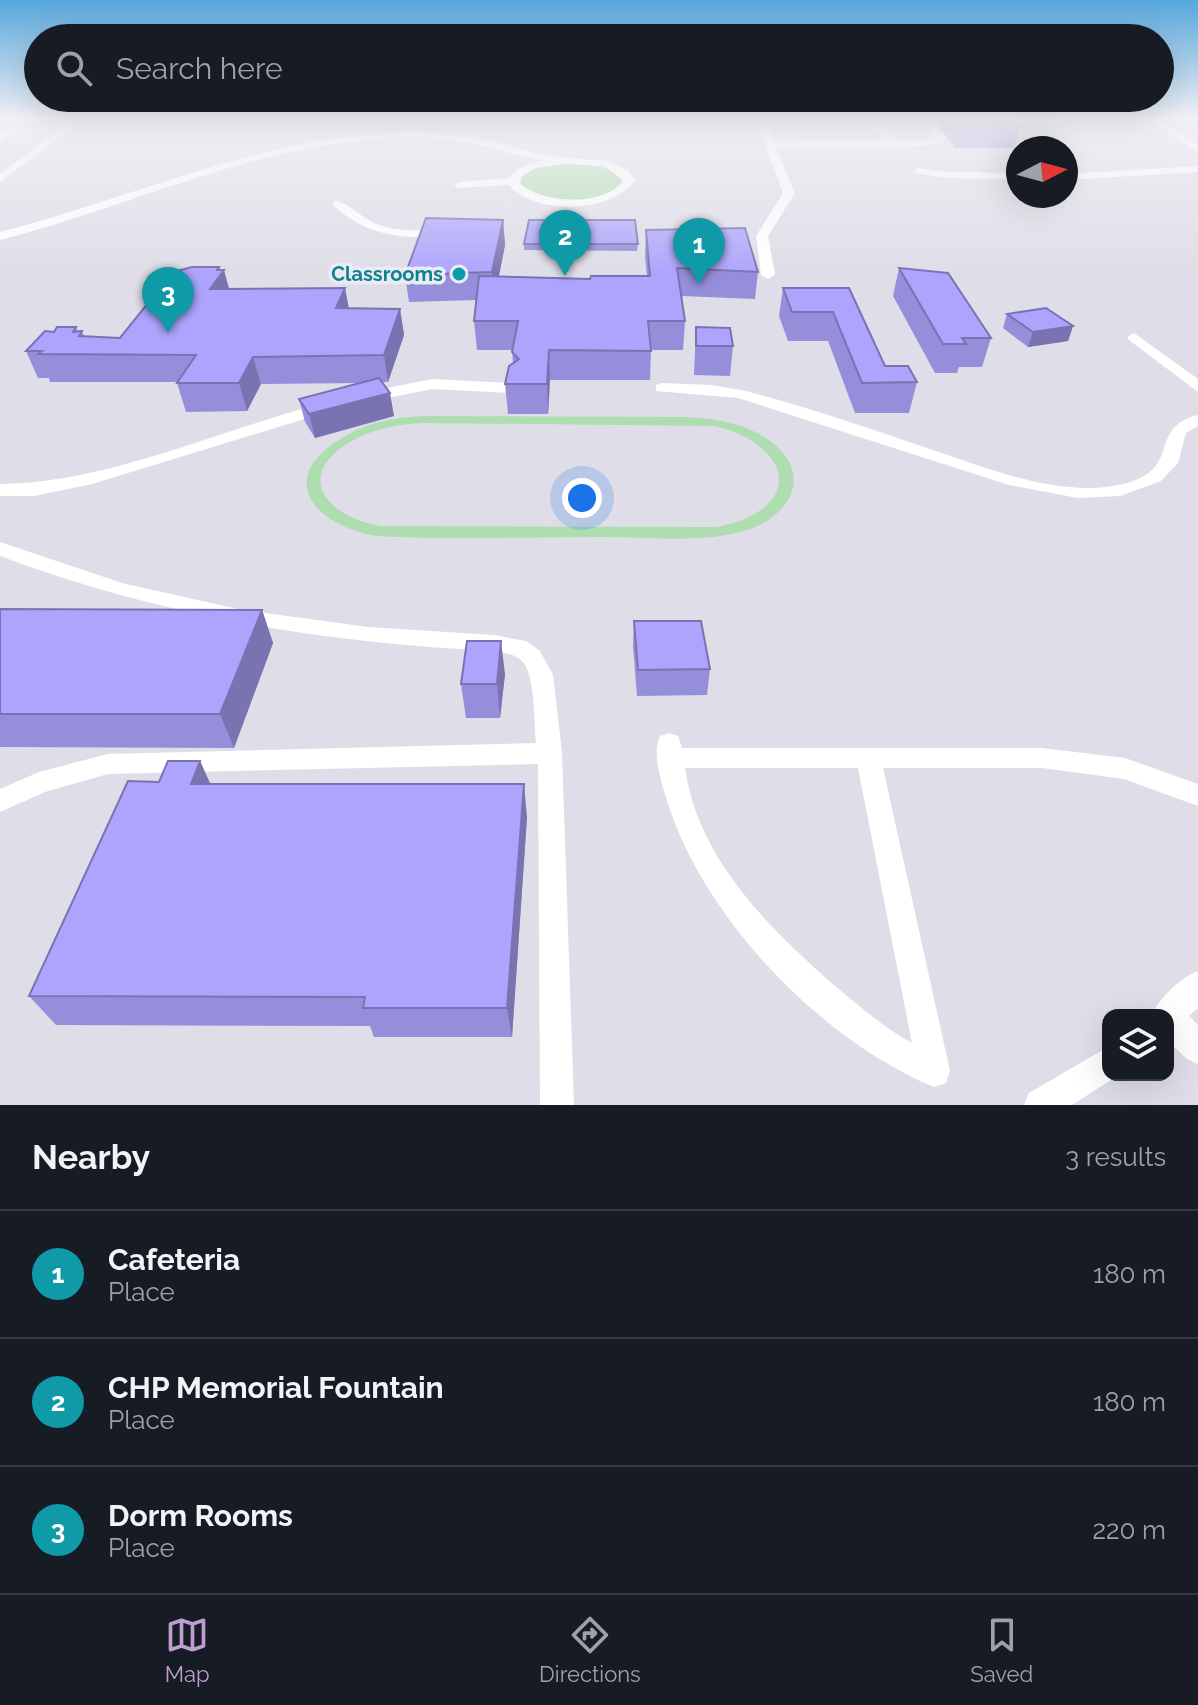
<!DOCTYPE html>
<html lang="en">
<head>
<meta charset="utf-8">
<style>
  body { margin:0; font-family:Raleway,sans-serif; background:#242831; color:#f1f3f6 }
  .controls { position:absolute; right:24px; bottom:24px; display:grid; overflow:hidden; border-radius:16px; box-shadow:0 8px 32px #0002 }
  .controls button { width:72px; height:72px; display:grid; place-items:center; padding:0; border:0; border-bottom:2px solid #363941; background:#171b24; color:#f1f3f6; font:40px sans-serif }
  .compass { position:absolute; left:1006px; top:136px; width:72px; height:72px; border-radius:50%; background:#171b24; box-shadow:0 8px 32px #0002; rotate:84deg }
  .you { position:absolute; left:582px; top:498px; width:28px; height:28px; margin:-20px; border:6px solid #fff; border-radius:50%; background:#1a73e8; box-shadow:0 0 0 12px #1a73e833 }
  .badge { display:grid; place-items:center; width:52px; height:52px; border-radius:50%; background:#c09dd1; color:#fff; font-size:26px; font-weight:700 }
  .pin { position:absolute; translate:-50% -66px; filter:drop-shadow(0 2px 4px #0008) }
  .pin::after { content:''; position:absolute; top:42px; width:28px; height:24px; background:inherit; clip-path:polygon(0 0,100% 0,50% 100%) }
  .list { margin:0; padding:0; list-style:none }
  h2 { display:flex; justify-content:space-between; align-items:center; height:104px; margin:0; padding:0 32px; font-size:34px }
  h2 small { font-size:26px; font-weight:400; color:#9ea1a6 }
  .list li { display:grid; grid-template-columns:52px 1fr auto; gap:24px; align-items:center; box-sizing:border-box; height:128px; padding:0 32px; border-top:2px solid #363941 }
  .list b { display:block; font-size:30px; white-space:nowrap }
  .list p { margin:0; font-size:26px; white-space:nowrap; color:#9ea1a6 }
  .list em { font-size:26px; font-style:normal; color:#9ea1a6 }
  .icon { flex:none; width:44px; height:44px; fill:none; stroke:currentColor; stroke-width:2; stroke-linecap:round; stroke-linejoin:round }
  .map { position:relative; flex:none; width:1198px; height:1105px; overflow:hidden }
  .search { position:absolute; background:#171b24; box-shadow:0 8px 32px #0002; left:24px; right:24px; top:24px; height:88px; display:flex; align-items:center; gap:20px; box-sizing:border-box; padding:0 28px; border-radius:44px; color:#9ea1a6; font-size:30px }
  .sheet { height:488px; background:#171b24 }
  nav { display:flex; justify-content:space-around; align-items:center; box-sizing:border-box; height:112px; border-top:2px solid #363941; background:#171b24; font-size:22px; color:#9ea1a6 }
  nav a { display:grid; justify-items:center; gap:4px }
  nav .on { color:#c09dd1 }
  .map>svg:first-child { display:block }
  .green { fill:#aeddaf; fill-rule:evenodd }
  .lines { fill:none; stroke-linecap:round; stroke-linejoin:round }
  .minor { fill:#fff; fill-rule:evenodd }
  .wall { fill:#958eda }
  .shaded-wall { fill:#7974b1 }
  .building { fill:#ada5fd; stroke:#7974b1; stroke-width:2 }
  .culture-dot { fill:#0f9aa8; stroke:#ecebf5; stroke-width:3 }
  .labels { text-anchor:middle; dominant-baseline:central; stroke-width:7; stroke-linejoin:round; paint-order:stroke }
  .far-culture-label { font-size:20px; font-weight:bold; fill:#0d838f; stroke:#ecebf5; text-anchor:end }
</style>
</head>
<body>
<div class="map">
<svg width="1198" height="1105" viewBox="0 0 1198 1105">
  <rect width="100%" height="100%" fill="#dfdee8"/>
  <g class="green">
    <path d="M571 163 606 168 621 177 620 185C595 206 547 203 521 185V177L539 167Z"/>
    <path d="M425 416 685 417C712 418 738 422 761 435 818 469 794 518 740 532 698 543 650 537 607 537 530 537 453 540 376 536 316 526 273 479 342 438 367 422 396 417 425 416ZM423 423 715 426C796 446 804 511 716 527L381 526C330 518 291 478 350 442 372 429 398 424 423 423Z"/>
  </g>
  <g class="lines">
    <g class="minor">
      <path d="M22 119H33L0 142V135Z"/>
      <path d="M74 119H84L0 182V174Z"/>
      <path d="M756 119H765L774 142 888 140 862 119H872L900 140 935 139 921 119H930L945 137 942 144 901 148H776L795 193 768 236 775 275 768 279 761 275 756 236 783 193Z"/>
      <path d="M1148 119H1159L1198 145V152Z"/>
      <path d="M421 132 475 137 548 156 608 161 629 171 635 181C610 213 536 216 509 185L459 188 454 185 459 182 510 178C515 167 531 163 542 161 506 153 473 141 436 139 283 130 144 203 0 240V232C140 196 274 131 421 132ZM565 164 605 166 624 181C601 207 546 204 520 184L521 177 535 168Z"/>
      <path d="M1198 166V172L1066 180V174Z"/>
      <path d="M918 168 946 172 1018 173V179L946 178 914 173 913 171Z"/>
      <path d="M333 201C347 200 362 219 377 224 399 233 424 230 447 229L453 233C446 238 438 237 428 237 391 238 361 231 333 205Z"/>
      <path d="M1134 333 1198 379V392L1129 340 1127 337Z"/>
      <path d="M432 379 510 383 518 388 510 393 432 389 363 403 355 398 363 393Z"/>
      <path d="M662 383 711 385 746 391C803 406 859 425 915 444 978 464 1056 500 1123 484 1184 469 1146 428 1198 415V426L1186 433 1178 463 1161 481 1120 496 1078 498 1009 485 738 398 656 391V385Z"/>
      <path d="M328 402 334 404V410L92 484 34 496H0V484C106 484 224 428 328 402Z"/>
      <path d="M0 542 122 583 242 610 368 627 494 635 526 641 540 651 553 675 562 753 574 1105H540L538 764 108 774 45 792 0 812V789L39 772 108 754 536 743C534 724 535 676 523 662 516 654 504 653 494 651 323 643 160 616 0 556Z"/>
      <path d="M669 733 678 736 682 748H1042L1125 758 1198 784V806L1124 779 1042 768H883L950 1071 946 1083 934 1087C820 1040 699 914 665 794 660 777 652 752 660 736ZM685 768H858L912 1043C883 1027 859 1006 834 985 768 927 698 859 685 768Z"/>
      <path d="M1198 971V1008L1189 1016 1198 1025V1064L1187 1059 1168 1041V1015H1152C1160 997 1180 978 1198 971Z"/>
      <path d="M1108 1047V1075H1119L1072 1105H1024L1029 1093Z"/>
    </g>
  </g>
  <g class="wall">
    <path d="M934 119H1011L1020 127 1014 148H955Z"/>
    <path d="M503 220 505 245 499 276 590 279 647 276 645 256 646 230 758 272 755 299 681 296 685 321 683 350H651L650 380H550L548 414H508L505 384 513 363 512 350H477L474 321 476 300 409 302 405 275Z"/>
    <path d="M524 244H638L637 251 524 250Z"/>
    <path d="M219 267 229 289 349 308 400 309 404 335 388 382H382L394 416 315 438 305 422 299 399 361 383 261 384 247 411 186 412 177 383 178 382H50L49 378H38L26 351 54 332 76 327 78 331H82L84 336 120 338Z"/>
    <path d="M899 268 991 338 982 367H959L957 373H935L893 296Z"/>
    <path d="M783 288H849L885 366 917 382 909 413H855L828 341H788L779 316Z"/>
    <path d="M1007 314 1073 326 1068 341 1028 347 1003 328Z"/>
    <path d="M696 327 733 346 730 376 694 375Z"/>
    <path d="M0 609 262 610 273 643 234 748 0 747Z"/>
    <path d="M634 621 710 669 707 695 637 696 633 646Z"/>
    <path d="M505 674 500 718H466L461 684Z"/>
    <path d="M200 761 210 784 527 817 512 1037H374L370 1026 56 1025 29 996 159 782Z"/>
  </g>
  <g class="shaded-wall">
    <path d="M503 220 505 245 494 300 492 272Z"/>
    <path d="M219 267 221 274 224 270 231 296 210 289Z"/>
    <path d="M345 288 350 314 336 308Z"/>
    <path d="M400 309 404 335 388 382 384 355Z"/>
    <path d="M1073 326 1068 341 1028 347 1033 332Z"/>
    <path d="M549 350 550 380 548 414 547 384Z"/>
    <path d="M253 357 261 384 247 411 239 383Z"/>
    <path d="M390 393 394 416 315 438 309 414Z"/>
    <path d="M262 610 273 643 234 748 220 714Z"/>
    <path d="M501 641 505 674 500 718 497 684Z"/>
    <path d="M200 761 215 794 191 784Z"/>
    <path d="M524 784 527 817 512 1037 507 1008Z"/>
  </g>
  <g class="building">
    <path d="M954 119H1011L1020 127H960Z"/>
    <path d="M426 218 503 220 492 272 405 275Z"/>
    <path d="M529 220H635L638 244H524Z"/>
    <path d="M745 228 758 272 677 268 685 321H648L651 351 549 350 547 384H505L509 366 519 359 512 352 518 321H474L479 276 590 279 591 276H650L646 230Z"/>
    <path d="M192 267H219L217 270H224L210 289 345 288 336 308 400 309 384 355 253 357 239 383H177L196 355 38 354 42 351H26L45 331 54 332 57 327H76L73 332 82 331 79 336 120 338 173 272Z"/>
    <path d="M899 268 948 273 991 338H962L966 344H943Z"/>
    <path d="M783 288H849L885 366H908L917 382 862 383 833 312H792Z"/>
    <path d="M1046 308 1073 326 1033 332 1007 314Z"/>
    <path d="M696 327 730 328 733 346H696Z"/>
    <path d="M379 378 390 393 309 414 299 399Z"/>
    <path d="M0 609 262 610 220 714H0Z"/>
    <path d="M634 621H701L710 669 638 670Z"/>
    <path d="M467 641H501L497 684H461Z"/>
    <path d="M168 761H200L191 784H524L507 1008H363L365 997 29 996 128 781 159 782Z"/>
  </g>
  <linearGradient id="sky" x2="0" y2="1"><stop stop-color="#57a7dc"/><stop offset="0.43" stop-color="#f1f0f5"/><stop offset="1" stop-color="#f1f0f5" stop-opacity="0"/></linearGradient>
  <rect width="1198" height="274" fill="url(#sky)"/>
  <circle class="culture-dot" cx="459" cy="274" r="8"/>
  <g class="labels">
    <g class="far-culture-label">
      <text x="443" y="274">Classrooms</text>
    </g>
  </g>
</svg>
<div class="controls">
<button><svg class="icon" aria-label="layers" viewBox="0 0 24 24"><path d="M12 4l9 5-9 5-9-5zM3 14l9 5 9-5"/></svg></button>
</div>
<svg class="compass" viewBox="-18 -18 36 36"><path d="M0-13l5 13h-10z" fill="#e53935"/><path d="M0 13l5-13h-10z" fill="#9ea1a6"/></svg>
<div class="you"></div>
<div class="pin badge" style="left:699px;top:284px;background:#0f9aa8">1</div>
<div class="pin badge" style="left:565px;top:276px;background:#0f9aa8">2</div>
<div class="pin badge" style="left:168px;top:333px;background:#0f9aa8">3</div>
<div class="search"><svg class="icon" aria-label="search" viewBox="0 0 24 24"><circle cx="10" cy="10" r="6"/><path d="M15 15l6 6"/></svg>Search here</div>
</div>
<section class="sheet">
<h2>Nearby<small>3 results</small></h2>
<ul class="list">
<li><span class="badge" style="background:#0f9aa8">1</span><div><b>Cafeteria</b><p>Place</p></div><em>180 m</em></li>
<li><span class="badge" style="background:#0f9aa8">2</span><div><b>CHP Memorial Fountain</b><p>Place</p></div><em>180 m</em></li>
<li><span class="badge" style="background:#0f9aa8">3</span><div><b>Dorm Rooms</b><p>Place</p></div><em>220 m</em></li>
</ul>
</section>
<nav>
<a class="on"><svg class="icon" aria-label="map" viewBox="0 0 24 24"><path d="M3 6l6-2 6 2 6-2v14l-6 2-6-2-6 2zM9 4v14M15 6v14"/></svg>Map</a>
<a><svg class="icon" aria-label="directions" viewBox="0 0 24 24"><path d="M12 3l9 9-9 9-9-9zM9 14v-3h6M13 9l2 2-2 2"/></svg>Directions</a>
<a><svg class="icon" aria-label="saved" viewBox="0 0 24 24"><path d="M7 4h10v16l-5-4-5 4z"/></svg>Saved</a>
</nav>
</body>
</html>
